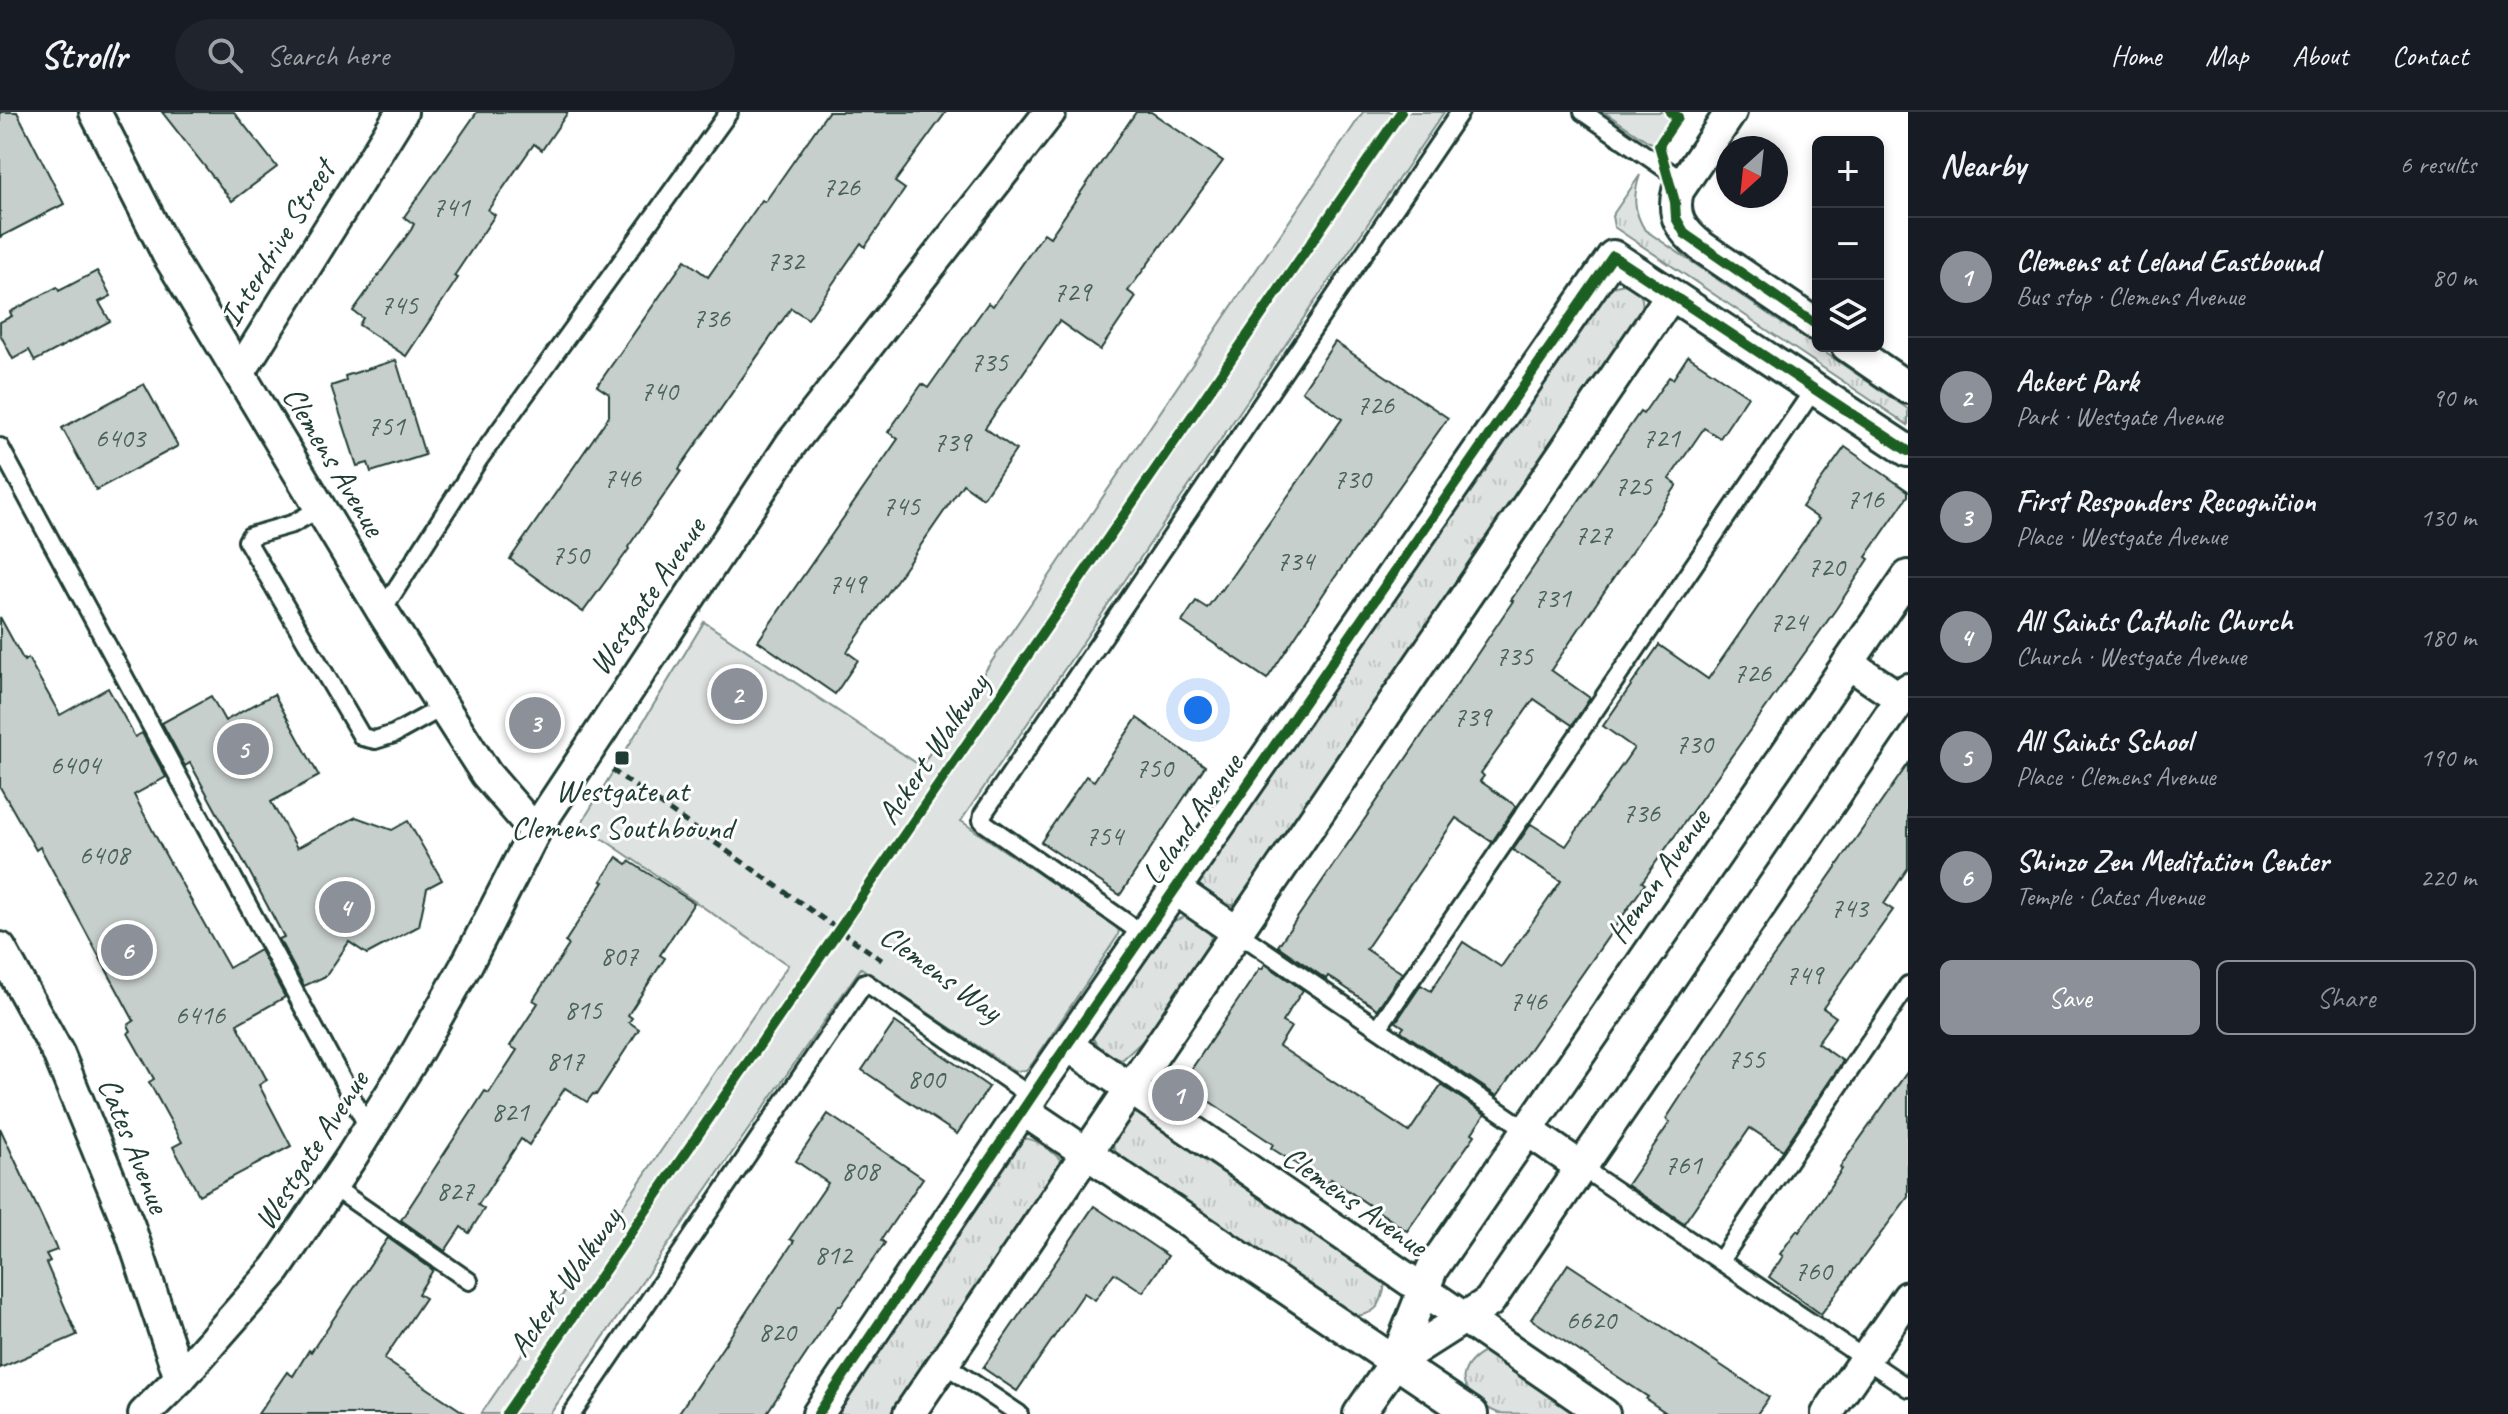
<!DOCTYPE html>
<html lang="en">
<head>
<meta charset="utf-8">
<style>
  body { margin:0; font-family:Caveat,sans-serif; background:#20242c; color:#f1f3f6 }
  .controls { position:absolute; right:24px; top:24px; display:grid; overflow:hidden; border-radius:12px; box-shadow:0 4px 12px #0003 }
  .controls button { width:72px; height:72px; display:grid; place-items:center; padding:0; border:0; border-bottom:2px solid #363941; background:#171b24; color:#f1f3f6; font:40px sans-serif }
  .compass { position:absolute; left:1716px; top:24px; width:72px; height:72px; border-radius:50%; background:#171b24; box-shadow:0 4px 12px #0003; rotate:207deg }
  .you { position:absolute; left:1198px; top:598px; width:28px; height:28px; margin:-20px; border:6px solid #fff; border-radius:50%; background:#1a73e8; box-shadow:0 0 0 12px #1a73e833 }
  .badge { display:grid; place-items:center; width:52px; height:52px; border-radius:50%; background:#8c9099; color:#fff; font-size:26px; font-weight:700 }
  .pin { position:absolute; translate:-50% -50%; border:4px solid #fff; box-shadow:0 2px 8px #0006 }
  .list { margin:0; padding:0; list-style:none }
  h2 { display:flex; justify-content:space-between; align-items:center; height:104px; margin:0; padding:0 32px; font-size:34px }
  h2 small { font-size:26px; font-weight:400; color:#9ea1a6 }
  .list li { display:grid; grid-template-columns:52px 1fr auto; gap:24px; align-items:center; box-sizing:border-box; height:120px; padding:0 32px; border-top:2px solid #363941 }
  .list b { display:block; font-size:30px; white-space:nowrap }
  .list p { margin:0; font-size:26px; white-space:nowrap; color:#9ea1a6 }
  .list em { font-size:26px; font-style:normal; color:#9ea1a6 }
  .actions { display:flex; gap:16px; padding:24px 32px }
  .actions a { flex:1; padding:18px 0; border:2px solid #8c9099; border-radius:12px; text-align:center; font-size:28px; color:#8c9099 }
  .actions .main { background:#8c9099; color:#fff }
  .icon { flex:none; width:44px; height:44px; fill:none; stroke:currentColor; stroke-width:2; stroke-linecap:round; stroke-linejoin:round }
  .map { position:relative; flex:none; width:1908px; height:1302px; overflow:hidden }
  header { display:flex; align-items:center; gap:48px; box-sizing:border-box; height:112px; padding:0 40px; background:#171b24; border-bottom:2px solid #363941 }
  header strong { font-size:38px }
  nav { display:flex; gap:44px; margin-inline-start:auto; font-size:28px }
  .search { width:560px; height:72px; background:#20242c; display:flex; align-items:center; gap:20px; box-sizing:border-box; padding:0 28px; border-radius:44px; color:#9ea1a6; font-size:30px }
  main { display:flex }
  aside { flex:1; background:#171b24 }
  .map>svg:first-child { display:block }
  .grass { fill:url(#grass-tufts); stroke:#7e908b; stroke-width:2 }
  .green { fill:#dee3e2; stroke:#7e908b; stroke-width:2 }
  .building { fill:#c7cfcc; stroke:#1f3d34; stroke-width:2 }
  .lines { fill:none; stroke-linecap:round; stroke-linejoin:round }
  .lane-casing { stroke:#1f3d34; stroke-width:22 }
  .street-casing { stroke:#1f3d34; stroke-width:36 }
  .path { stroke:#1f3d34; stroke-width:5; stroke-dasharray:8 6; stroke-linecap:butt }
  .lane { stroke:#fff; stroke-width:16 }
  .street { stroke:#fff; stroke-width:30 }
  .cycleway-casing { stroke:#fff; stroke-width:15 }
  .cycleway { stroke:#1b5e20; stroke-width:10 }
  .poi-dot { fill:#1f3d34; stroke:#fff; stroke-width:3 }
  .labels { text-anchor:middle; dominant-baseline:central; stroke-width:6; stroke-linejoin:round; paint-order:stroke }
  .number-label { font-size:28px; fill:#49625a }
  .street-label { font-size:32px; fill:#1f3d34; stroke:#fff }
  .poi-label { font-size:32px; fill:#1f3d34; stroke:#fff }
</style>
</head>
<body>
<header>
<strong>Strollr</strong>
<div class="search"><svg class="icon" aria-label="search" viewBox="0 0 24 24"><circle cx="10" cy="10" r="6"/><path d="M15 15l6 6"/></svg>Search here</div>
<nav><a>Home</a><a>Map</a><a>About</a><a>Contact</a></nav>
</header>
<main>
<div class="map">
<svg width="1908" height="1302" viewBox="0 0 1908 1302">
  <defs>
    <pattern id="grass-tufts" width="24" height="20" patternUnits="userSpaceOnUse" patternTransform="scale(2)"><rect width="24" height="20" fill="#dee3e2"/><path d="M3 7l-1-3M5 7V3M7 7l1-3M15 17l-1-3M17 17v-4M19 17l1-3" fill="none" stroke="#bec4c2"/></pattern>
  </defs>
  <rect width="100%" height="100%" fill="#fff"/>
  <filter id="ink" filterUnits="userSpaceOnUse"><feTurbulence type="fractalNoise" baseFrequency=".0125" numOctaves="2"/><feDisplacementMap in="SourceGraphic" scale="16" xChannelSelector="R" yChannelSelector="G"/><feConvolveMatrix kernelMatrix="1 2 1 2 8 2 1 2 1" color-interpolation-filters="sRGB"/></filter>
  <g filter="url(#ink)">
    <g class="grass">
      <path d="M1640 63C1633 83 1633 99 1645 118L1908 297V313L1614 115 1612 104Z"/>
      <path d="M1625 172C1643 179 1646 189 1639 206L1245 783 1234 793C1218 793 1202 785 1198 769L1597 183 1615 174Z"/>
      <path d="M1187 804 1208 817 1211 825 1207 837 1147 925 1122 948C1110 944 1098 936 1092 925L1093 914 1165 812Z"/>
      <path d="M1138 1001 1146 1004 1378 1163 1385 1171C1382 1194 1375 1204 1351 1204L1118 1045 1113 1035 1117 1024 1131 1002Z"/>
      <path d="M1023 1026C1038 1027 1049 1037 1060 1047L1058 1056 890 1302H829L1017 1030Z"/>
      <path d="M1489 1238 1585 1302C1569 1302 1509 1302 1498 1301 1485 1296 1460 1278 1464 1263 1467 1250 1477 1243 1489 1238Z"/>
    </g>
    <g class="green">
      <path d="M1363 0H1444L961 709 1115 814 1119 819 1117 825 1032 952 1026 958 1015 959 861 856 550 1302H481L788 853 581 712 704 510 921 654Z"/>
      <path d="M1604 0H1676L1653 31 1649 30Z"/>
    </g>
    <g class="building">
      <path d="M0 0H17L64 92 0 125Z"/>
      <path d="M162 0H234L277 55 232 89Z"/>
      <path d="M477 0H568L542 38 534 32 488 98 495 103 454 164 458 166 406 244 359 213 363 206 353 199 411 118 414 112 404 105Z"/>
      <path d="M828 0H946L895 70 905 77 865 135 861 131 808 207 791 196 679 357 681 359 628 435 629 437 583 500 510 447 609 304V282L597 274 685 148 708 165 762 88 765 90Z"/>
      <path d="M1136 0H1151L1223 49 1128 179 1136 185 1100 238 1059 209 985 316 1016 338 983 386 963 372 847 540 858 548 835 582 758 529 898 327 888 320 922 272 928 276 988 191 993 194 1044 121 1050 125Z"/>
      <path d="M97 159 111 184 99 190 110 209 35 249 29 238 13 247 0 222V210L12 204 10 200 57 175 59 179Z"/>
      <path d="M1335 230 1448 306 1328 475 1267 567 1182 510 1196 489 1207 496 1221 477 1222 478 1342 307 1302 279Z"/>
      <path d="M1688 244 1748 284 1720 326 1704 316 1669 367 1677 373 1551 558 1590 586 1572 613 1534 587 1481 661 1484 664 1480 669 1516 694 1492 730 1456 706 1366 837 1402 861 1377 897 1328 864 1326 867 1278 834 1474 547 1513 489 1511 488 1617 333 1640 300 1643 302 1669 265 1673 267Z"/>
      <path d="M396 248 425 343 371 360 368 351 357 354 331 274 346 269 345 264Z"/>
      <path d="M144 272 178 334 96 378 62 316Z"/>
      <path d="M1845 335 1908 379V384L1866 445 1869 447 1836 497 1642 770 1645 772 1497 984 1401 919 1404 915 1396 910 1421 873 1431 879 1463 830 1501 855 1561 769 1513 738 1531 712 1566 734 1634 636 1603 614 1659 533 1708 567 1819 407 1802 395Z"/>
      <path d="M0 505 24 549 28 546 60 603 108 576 135 625 142 621 166 665 134 683 165 742 229 856 260 838 285 885 237 912 267 968 259 973 291 1034 199 1083 173 1035 182 1030 149 970 154 967 128 921 131 919 128 913 134 909 40 735 36 738 0 675Z"/>
      <path d="M274 582 319 664 271 690 297 736 356 705 392 718 408 709 442 768 427 776 419 814 367 842 349 830 326 864 304 874 279 827 284 825 250 761 190 651 185 654 162 611 211 584 225 609Z"/>
      <path d="M1137 606 1205 654 1120 783 1041 730 1086 664 1094 669Z"/>
      <path d="M1908 652V756L1884 792 1893 798 1823 896 1836 905 1817 931 1843 949 1783 1038 1750 1016 1684 1111 1627 1073 1670 1010 1666 1007 1755 871Z"/>
      <path d="M617 745 627 752 629 749 694 791 660 843 665 846 628 903 632 906 629 910 639 917 596 983 593 982 587 990 565 976 529 1033 521 1027 478 1093 484 1097 469 1121 461 1115 445 1139 401 1108 485 979 489 981 517 938 510 934 538 891 533 888 569 833 565 830 604 770 601 769Z"/>
      <path d="M1265 852 1303 878 1282 910 1291 915 1279 934 1409 1020 1441 973 1485 1002 1472 1021 1475 1023 1407 1119 1331 1067 1328 1072 1271 1036 1273 1032 1182 971 1260 856 1262 857Z"/>
      <path d="M895 910 989 975 957 1022 862 958Z"/>
      <path d="M1908 959V1085L1821 1202 1769 1165 1783 1144 1780 1142 1797 1118 1799 1120 1842 1057 1840 1055Z"/>
      <path d="M828 1002 923 1066 881 1128 885 1131 841 1194 839 1193 766 1302H678L794 1129 790 1127 828 1071 796 1049Z"/>
      <path d="M0 1016 57 1138 46 1142 50 1149 46 1151 77 1223 0 1256Z"/>
      <path d="M1094 1094 1168 1144 1143 1180 1114 1161 1095 1188 1084 1181 1017 1279 983 1256Z"/>
      <path d="M388 1126 433 1158 418 1182 425 1186 384 1247 466 1302H258L287 1260 293 1264 309 1238 311 1240Z"/>
      <path d="M1568 1152 1769 1285 1757 1302H1668L1646 1287 1648 1285 1531 1207Z"/>
    </g>
    <g class="lines">
      <g class="lane-casing">
        <g id="lane">
          <path d="M1583 0 1683 69"/>
          <path d="M0 335 369 1017"/>
          <path d="M321 396 292 412 250 424 247 429 362 625 375 628 394 622 443 595"/>
          <path d="M382 499 479 347 729 0"/>
          <path d="M1237 820 1527 1018"/>
          <path d="M1144 823 986 712 982 708 983 702 1460 0"/>
          <path d="M1378 916 1814 277"/>
          <path d="M1581 1055 1908 1276"/>
          <path d="M332 1074 469 1169"/>
          <path d="M1720 1149 1908 873"/>
          <path d="M943 1251 1019 1302"/>
          <path d="M572 1302 865 870 1032 985"/>
        </g>
      </g>
      <g class="street-casing">
        <g id="street">
          <path d="M95 0 168 143 382 499 486 662 535 719"/>
          <path d="M1731 0 1678 79C1671 105 1682 119 1702 135L1818 214"/>
          <path d="M1847 234 1908 276"/>
          <path d="M240 260 402 0"/>
          <path d="M1848 551 1901 587"/>
          <path d="M1175 777 1237 820"/>
          <path d="M0 836 59 943 129 1114 180 1266"/>
          <path d="M1067 933 1604 1302"/>
          <path d="M1023 998 1472 1302"/>
          <path d="M1527 1018 1581 1055"/>
          <path d="M1395 1250 1489 1190 1908 577"/>
          <path d="M144 1302 180 1266 276 1157 352 1044 417 940 468 850 535 719 791 332 1050 0"/>
          <path d="M818 1302 1045 965 1613 144 1908 339"/>
          <path d="M909 1302 1671 183"/>
          <path d="M1359 1302 1395 1250 1432 1157 1908 464"/>
          <path d="M1827 1302 1908 1185"/>
        </g>
      </g>
      <path class="path" d="M612 658 883 849"/>
      <use href="#lane" class="lane"/>
      <use href="#street" class="street"/>
      <g class="cycleway-casing">
        <g id="cycleway">
          <path d="M1670 0 1678 5 1659 33 1675 90 1676 106 1685 122 1818 214"/>
          <path d="M506 1302 1401 0"/>
          <path d="M818 1302 1045 965 1613 144 1908 339"/>
        </g>
      </g>
      <use href="#cycleway" class="cycleway"/>
    </g>
  </g>
  <rect class="poi-dot" x="614" y="638" width="16" height="16" rx="4"/>
  <g class="labels">
    <g class="number-label">
      <text x="841" y="74">726</text>
      <text x="451" y="94">741</text>
      <text x="785" y="148">732</text>
      <text x="1072" y="179">729</text>
      <text x="399" y="192">745</text>
      <text x="711" y="205">736</text>
      <text x="989" y="249">735</text>
      <text x="659" y="278">740</text>
      <text x="1375" y="292">726</text>
      <text x="386" y="313">751</text>
      <text x="120" y="325">6403</text>
      <text x="1661" y="325">721</text>
      <text x="952" y="329">739</text>
      <text x="622" y="365">746</text>
      <text x="1352" y="366">730</text>
      <text x="1633" y="373">725</text>
      <text x="1865" y="386">716</text>
      <text x="901" y="393">745</text>
      <text x="1593" y="422">727</text>
      <text x="570" y="442">750</text>
      <text x="1295" y="448">734</text>
      <text x="1826" y="454">720</text>
      <text x="847" y="471">749</text>
      <text x="1552" y="485">731</text>
      <text x="1788" y="509">724</text>
      <text x="1514" y="543">735</text>
      <text x="1752" y="560">726</text>
      <text x="1472" y="604">739</text>
      <text x="1694" y="631">730</text>
      <text x="75" y="652">6404</text>
      <text x="1154" y="655">750</text>
      <text x="1641" y="700">736</text>
      <text x="1104" y="723">754</text>
      <text x="104" y="742">6408</text>
      <text x="1849" y="795">743</text>
      <text x="619" y="843">807</text>
      <text x="1804" y="862">749</text>
      <text x="1528" y="888">746</text>
      <text x="583" y="897">815</text>
      <text x="200" y="902">6416</text>
      <text x="1746" y="946">755</text>
      <text x="565" y="948">817</text>
      <text x="926" y="966">800</text>
      <text x="510" y="999">821</text>
      <text x="1683" y="1052">761</text>
      <text x="860" y="1058">808</text>
      <text x="455" y="1078">827</text>
      <text x="833" y="1142">812</text>
      <text x="1813" y="1158">760</text>
      <text x="1591" y="1207">6620</text>
      <text x="777" y="1219">820</text>
    </g>
    <g class="street-label">
      <text transform="translate(277 131) rotate(-58)">Interdrive Street</text>
      <text transform="translate(334 349) rotate(59)">Clemens Avenue</text>
      <text transform="translate(647 484) rotate(-56)">Westgate Avenue</text>
      <text transform="translate(933 637) rotate(-56)">Ackert Walkway</text>
      <text transform="translate(1192 707) rotate(-55)">Leland Avenue</text>
      <text transform="translate(1658 764) rotate(-55)">Heman Avenue</text>
      <text transform="translate(941 861) rotate(36)">Clemens Way</text>
      <text transform="translate(134 1033) rotate(68)">Cates Avenue</text>
      <text transform="translate(311 1038) rotate(-57)">Westgate Avenue</text>
      <text transform="translate(1355 1089) rotate(35)">Clemens Avenue</text>
      <text transform="translate(565 1170) rotate(-55)">Ackert Walkway</text>
    </g>
    <g class="poi-label">
      <text x="622" y="678">Westgate at<tspan x="622" dy="37">Clemens Southbound</tspan></text>
    </g>
  </g>
</svg>
<div class="controls">
<button>+</button>
<button>−</button>
<button><svg class="icon" aria-label="layers" viewBox="0 0 24 24"><path d="M12 4l9 5-9 5-9-5zM3 14l9 5 9-5"/></svg></button>
</div>
<svg class="compass" viewBox="-18 -18 36 36"><path d="M0-13l5 13h-10z" fill="#e53935"/><path d="M0 13l5-13h-10z" fill="#9ea1a6"/></svg>
<div class="you"></div>
<div class="pin badge" style="left:1178px;top:983px">1</div>
<div class="pin badge" style="left:737px;top:582px">2</div>
<div class="pin badge" style="left:535px;top:611px">3</div>
<div class="pin badge" style="left:345px;top:795px">4</div>
<div class="pin badge" style="left:243px;top:637px">5</div>
<div class="pin badge" style="left:127px;top:838px">6</div>
</div>
<aside>
<h2>Nearby<small>6 results</small></h2>
<ul class="list">
<li><span class="badge">1</span><div><b>Clemens at Leland Eastbound</b><p>Bus stop · Clemens Avenue</p></div><em>80 m</em></li>
<li><span class="badge">2</span><div><b>Ackert Park</b><p>Park · Westgate Avenue</p></div><em>90 m</em></li>
<li><span class="badge">3</span><div><b>First Responders Recognition</b><p>Place · Westgate Avenue</p></div><em>130 m</em></li>
<li><span class="badge">4</span><div><b>All Saints Catholic Church</b><p>Church · Westgate Avenue</p></div><em>180 m</em></li>
<li><span class="badge">5</span><div><b>All Saints School</b><p>Place · Clemens Avenue</p></div><em>190 m</em></li>
<li><span class="badge">6</span><div><b>Shinzo Zen Meditation Center</b><p>Temple · Cates Avenue</p></div><em>220 m</em></li>
</ul>
<div class="actions"><a class="main">Save</a><a>Share</a></div>
</aside>
</main>
</body>
</html>
